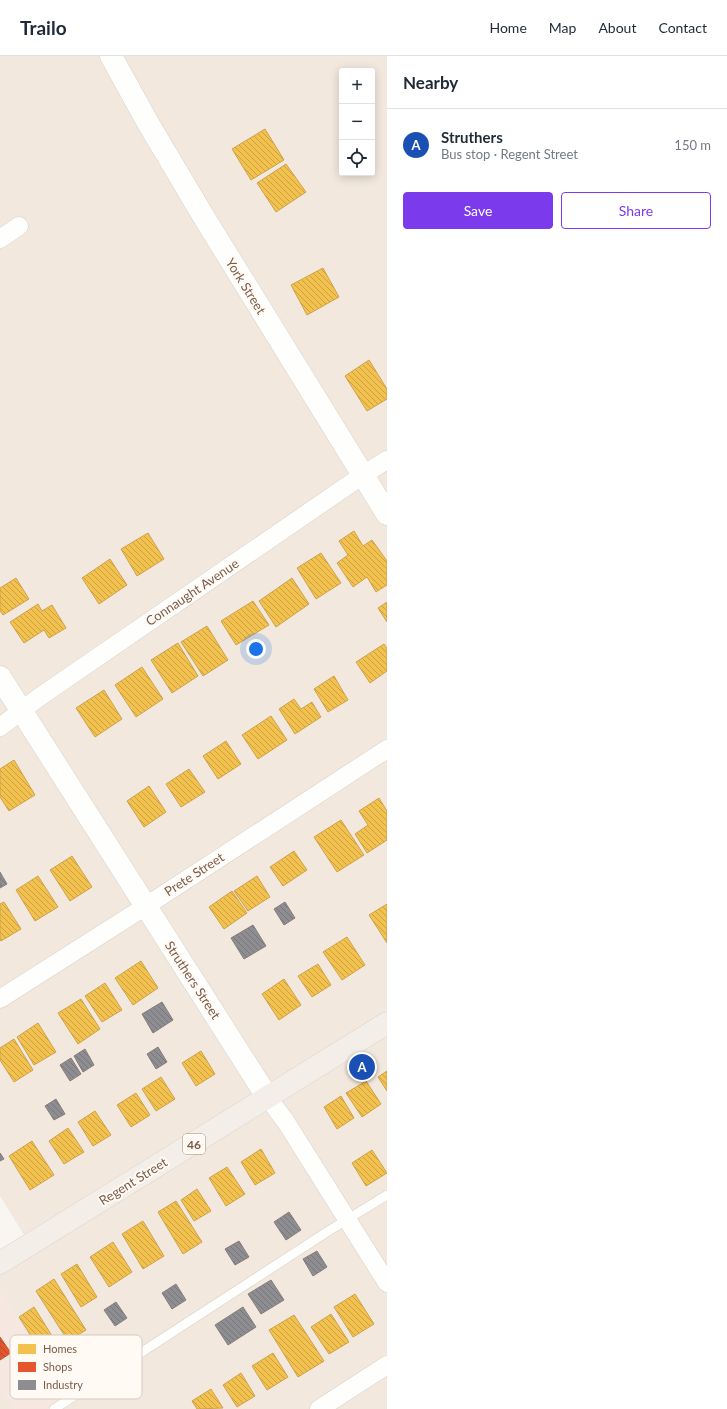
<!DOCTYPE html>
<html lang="en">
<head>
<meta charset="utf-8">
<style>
  body { margin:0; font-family:Lato,sans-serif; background:#f2f2f3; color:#1f2937 }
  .controls { position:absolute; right:12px; top:12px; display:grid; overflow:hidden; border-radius:4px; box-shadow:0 2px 10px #0003 }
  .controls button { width:36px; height:36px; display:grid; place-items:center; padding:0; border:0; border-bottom:1px solid #e0e1e3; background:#fff; color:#1f2937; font:20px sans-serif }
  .you { position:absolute; left:256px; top:593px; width:14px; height:14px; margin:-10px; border:3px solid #fff; border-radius:50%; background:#1a73e8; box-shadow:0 0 0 6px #1a73e833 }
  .badge { display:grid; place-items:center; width:26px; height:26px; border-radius:50%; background:#7c3aed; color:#fff; font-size:13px; font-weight:700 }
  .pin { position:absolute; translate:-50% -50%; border:2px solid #fff; box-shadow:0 1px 4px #0006 }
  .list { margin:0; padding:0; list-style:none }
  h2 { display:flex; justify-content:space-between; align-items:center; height:52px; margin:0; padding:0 16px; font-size:17px }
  h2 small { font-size:13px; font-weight:400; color:#747a83 }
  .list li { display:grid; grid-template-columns:26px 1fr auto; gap:12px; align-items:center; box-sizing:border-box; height:72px; padding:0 16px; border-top:1px solid #e0e1e3 }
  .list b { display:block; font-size:15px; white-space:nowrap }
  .list p { margin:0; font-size:13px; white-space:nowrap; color:#747a83 }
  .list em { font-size:13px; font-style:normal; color:#747a83 }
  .actions { display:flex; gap:8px; padding:12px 16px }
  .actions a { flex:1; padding:9px 0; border:1px solid #7c3aed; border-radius:4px; text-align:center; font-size:14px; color:#7c3aed }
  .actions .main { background:#7c3aed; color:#fff }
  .icon { flex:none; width:22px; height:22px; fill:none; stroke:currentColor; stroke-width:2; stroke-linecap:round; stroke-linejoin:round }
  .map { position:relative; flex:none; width:387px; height:1353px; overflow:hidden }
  header { display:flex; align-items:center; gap:24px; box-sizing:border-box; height:56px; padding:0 20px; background:#fff; border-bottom:1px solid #e0e1e3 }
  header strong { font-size:19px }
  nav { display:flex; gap:22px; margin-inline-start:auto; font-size:14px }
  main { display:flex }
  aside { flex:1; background:#fff }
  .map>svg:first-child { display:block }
  .residential { fill:#f2e8de; fill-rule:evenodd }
  .commercial { fill:#f6e8e1 }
  .homes { fill:url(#homes-back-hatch); stroke:#cea34e }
  .shops { fill:url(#shops-back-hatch); stroke:#c45837 }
  .industry { fill:url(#industry-back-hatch); stroke:#877e7d }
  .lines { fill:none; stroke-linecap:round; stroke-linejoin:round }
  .lane-casing { stroke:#d7d1cb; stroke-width:10 }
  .street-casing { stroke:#d7d1cb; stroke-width:19 }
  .secondary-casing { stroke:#d9d2cb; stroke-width:23 }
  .primary-casing { stroke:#dad1cc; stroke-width:23 }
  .lane { stroke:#fefefd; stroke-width:9 }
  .street { stroke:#fefefd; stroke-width:18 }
  .secondary { stroke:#fefefd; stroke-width:22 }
  .primary { stroke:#f3eee8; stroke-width:22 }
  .labels { text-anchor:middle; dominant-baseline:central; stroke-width:4; stroke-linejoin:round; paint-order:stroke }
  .shield { fill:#fffaf3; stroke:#a28b7f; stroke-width:1 }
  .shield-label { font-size:12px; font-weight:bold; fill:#7a5c4d }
  .street-label { font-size:13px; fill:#7a5c4d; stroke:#fffaf3 }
  .key { fill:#fffaf3; stroke:#d7cbc1; stroke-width:1 }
  .key-label { font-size:11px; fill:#7a5c4d }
</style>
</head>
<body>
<header>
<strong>Trailo</strong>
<nav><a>Home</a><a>Map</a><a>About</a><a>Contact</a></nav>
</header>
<main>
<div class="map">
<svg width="387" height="1353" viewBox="0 0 387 1353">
  <defs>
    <pattern id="homes-back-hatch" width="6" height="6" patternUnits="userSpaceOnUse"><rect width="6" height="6" fill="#f2c14e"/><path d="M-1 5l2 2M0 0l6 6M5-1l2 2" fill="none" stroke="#c9a043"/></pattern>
    <pattern id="shops-back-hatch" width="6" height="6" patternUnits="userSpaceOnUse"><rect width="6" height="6" fill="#e4572e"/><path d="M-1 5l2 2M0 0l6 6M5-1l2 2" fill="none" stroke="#b44828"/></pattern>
    <pattern id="industry-back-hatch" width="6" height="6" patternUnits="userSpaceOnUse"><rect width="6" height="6" fill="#8d8d92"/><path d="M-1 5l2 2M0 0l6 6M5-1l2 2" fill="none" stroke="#787679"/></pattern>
  </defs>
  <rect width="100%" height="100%" fill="#f9f5f0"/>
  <g class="residential">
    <path d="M0 0H387V955L268 1042V1044L387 969V1353H52L67 1343 0 1236V1205L29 1187 0 1140ZM342 15H372V117H342Z"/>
    <path d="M0 1328 16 1353H0Z"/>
  </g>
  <path class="commercial" d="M0 1236 67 1343 52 1353H16L0 1328Z"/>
  <g class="homes">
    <path d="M265 73 284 104 251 124 232 93Z"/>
    <path d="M286 108 306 136 276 156 257 127Z"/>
    <path d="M323 212 339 241 307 259 291 229Z"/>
    <path d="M369 304 387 333V343L367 355 345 320Z"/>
    <path d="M354 475 363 490 372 484 387 505V529L376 536 367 521 353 531 337 507 348 499 339 485Z"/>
    <path d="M148 477 164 503 137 520 121 493Z"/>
    <path d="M321 497 341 527 316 543 297 512Z"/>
    <path d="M110 503 127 529 99 548 82 522Z"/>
    <path d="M16 522 29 543 3 559 0 555V532Z"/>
    <path d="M292 522 309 548 276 571 259 545Z"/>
    <path d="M253 545 269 569 236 589 221 565Z"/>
    <path d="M387 546V566L378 552Z"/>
    <path d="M38 548 42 555 52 549 66 572 49 582 44 574 24 587 10 566Z"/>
    <path d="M207 570 228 604 203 620 181 586Z"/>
    <path d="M178 587 198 620 172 637 151 604Z"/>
    <path d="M384 588 387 592V615L370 627 356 606Z"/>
    <path d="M142 611 163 643 136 661 115 629Z"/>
    <path d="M334 620 348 644 328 656 314 633Z"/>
    <path d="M104 634 122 663 95 681 76 652Z"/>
    <path d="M294 643 301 653 312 646 321 661 295 678 279 653Z"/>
    <path d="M271 660 287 684 258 703 242 679Z"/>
    <path d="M226 685 241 708 218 723 203 700Z"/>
    <path d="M14 704 35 739 9 755 0 741V713Z"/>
    <path d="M189 713 205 736 181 751 166 728Z"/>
    <path d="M149 730 166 756 144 771 127 745Z"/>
    <path d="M379 742 387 755V784L367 797 355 778 368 769 359 755Z"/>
    <path d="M341 764 364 799 337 816 314 781Z"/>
    <path d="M294 795 307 814 283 830 270 811Z"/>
    <path d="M72 800 92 831 70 845 50 814Z"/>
    <path d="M38 820 58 851 35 865 16 834Z"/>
    <path d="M257 820 270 841 248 855 234 835Z"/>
    <path d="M232 835 247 857 224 873 209 851Z"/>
    <path d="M4 846 21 873 1 885 0 884V848Z"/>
    <path d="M387 848V887L369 859Z"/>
    <path d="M347 881 365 909 342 924 323 896Z"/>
    <path d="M141 905 158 932 133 949 115 922Z"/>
    <path d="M318 908 331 929 312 941 298 920Z"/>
    <path d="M284 923 301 949 279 964 262 938Z"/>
    <path d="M105 927 122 954 102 966 85 940Z"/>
    <path d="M81 943 100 973 78 988 58 957Z"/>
    <path d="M38 967 56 996 34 1009 17 981Z"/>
    <path d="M14 983 33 1014 14 1026 0 1004V992Z"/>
    <path d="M201 995 215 1018 196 1030 182 1007Z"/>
    <path d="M387 1015V1035L378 1021Z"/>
    <path d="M161 1021 175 1043 156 1055 142 1033Z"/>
    <path d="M366 1025 381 1048 362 1061 346 1037Z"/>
    <path d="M136 1037 150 1059 131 1071 117 1049Z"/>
    <path d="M341 1040 354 1062 337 1073 324 1051Z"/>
    <path d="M95 1055 111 1079 93 1090 78 1066Z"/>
    <path d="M68 1072 84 1096 64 1108 49 1085Z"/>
    <path d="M32 1085 54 1119 30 1134 9 1100Z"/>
    <path d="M261 1093 275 1117 255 1129 241 1106Z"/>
    <path d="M372 1094 387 1117 366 1130 352 1107Z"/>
    <path d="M227 1111 245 1138 226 1150 209 1122Z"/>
    <path d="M197 1133 211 1155 194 1165 181 1144Z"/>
    <path d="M176 1145 202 1186 183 1198 158 1156Z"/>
    <path d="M143 1165 164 1200 143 1213 122 1178Z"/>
    <path d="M113 1186 132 1216 109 1231 90 1201Z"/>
    <path d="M77 1208 97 1241 81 1251 61 1218Z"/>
    <path d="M54 1223 86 1274 68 1285 36 1235Z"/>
    <path d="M355 1238 374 1268 353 1281 334 1251Z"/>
    <path d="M34 1251 54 1283 39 1293 19 1261Z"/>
    <path d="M331 1258 349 1286 329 1298 311 1271Z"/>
    <path d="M294 1259 324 1305 298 1321 269 1274Z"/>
    <path d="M273 1297 288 1321 267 1334 252 1310Z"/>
    <path d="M241 1317 255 1340 237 1351 223 1329Z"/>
    <path d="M211 1333 223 1352 197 1353 192 1345Z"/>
  </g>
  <path class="shops" d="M0 1281 11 1297 0 1304Z"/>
  <g class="industry">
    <path d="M0 816 7 828 0 832Z"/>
    <path d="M285 846 295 862 284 869 274 853Z"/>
    <path d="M253 869 266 890 244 903 231 882Z"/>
    <path d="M162 946 173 964 153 977 142 958Z"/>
    <path d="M158 991 167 1006 156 1013 147 998Z"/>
    <path d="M85 993 94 1009 83 1016 74 1000Z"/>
    <path d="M71 1002 81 1018 70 1025 60 1009Z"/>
    <path d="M56 1043 65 1058 54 1064 45 1050Z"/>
    <path d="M0 1097 4 1103 0 1105Z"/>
    <path d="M289 1156 301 1174 286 1184 274 1166Z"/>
    <path d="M239 1185 249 1201 235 1209 225 1193Z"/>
    <path d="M317 1195 327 1211 313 1220 303 1203Z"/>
    <path d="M271 1224 284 1244 261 1258 248 1238Z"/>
    <path d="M176 1228 186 1244 172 1253 162 1237Z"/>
    <path d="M116 1246 127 1262 115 1270 104 1254Z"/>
    <path d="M243 1251 256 1271 228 1289 215 1269Z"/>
  </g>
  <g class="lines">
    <g class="lane-casing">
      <path id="lane" d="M54 1353 330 1174 387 1139"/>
    </g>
    <g class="street-casing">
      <g id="street">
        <path d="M0 183 19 170"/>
        <path d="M0 671 38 642 363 419 387 404"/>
        <path d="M0 943 146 850 387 693"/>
        <path d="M268 1042 286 1066 387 1227"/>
        <path d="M319 1353 387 1309"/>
      </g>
    </g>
    <g class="secondary-casing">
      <g id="secondary">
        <path d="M111 0 148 67 202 158 387 458"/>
        <path d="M0 621 268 1042"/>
      </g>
    </g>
    <g class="primary-casing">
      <path id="primary" d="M0 1207 387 967"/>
    </g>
    <use href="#lane" class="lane"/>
    <use href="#street" class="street"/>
    <use href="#secondary" class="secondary"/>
    <use href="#primary" class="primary"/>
  </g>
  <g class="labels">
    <rect class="shield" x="183" y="1078" width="22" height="20" rx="3"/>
    <g class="shield-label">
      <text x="194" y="1088">46</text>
    </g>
    <g class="street-label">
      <text transform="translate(246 230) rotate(58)">York Street</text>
      <text transform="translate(192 536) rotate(-34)">Connaught Avenue</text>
      <text transform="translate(194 818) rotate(-33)">Prete Street</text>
      <text transform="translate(193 924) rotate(57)">Struthers Street</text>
      <text transform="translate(133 1125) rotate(-32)">Regent Street</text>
    </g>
  </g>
  <rect x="10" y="1279" width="132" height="64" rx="6" class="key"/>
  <rect x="18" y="1288" width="18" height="10" fill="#f2c14e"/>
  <rect x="18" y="1306" width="18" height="10" fill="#e4572e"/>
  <rect x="18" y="1324" width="18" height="10" fill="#8d8d92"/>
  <g class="key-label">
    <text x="43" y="1297">Homes</text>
    <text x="43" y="1315">Shops</text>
    <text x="43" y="1333">Industry</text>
  </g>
</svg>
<div class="controls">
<button>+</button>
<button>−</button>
<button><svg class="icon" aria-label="locate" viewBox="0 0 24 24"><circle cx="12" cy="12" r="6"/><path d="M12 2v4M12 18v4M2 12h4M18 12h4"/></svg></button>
</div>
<div class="you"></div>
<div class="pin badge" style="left:362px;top:1011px;background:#1a4fb4">A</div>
</div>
<aside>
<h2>Nearby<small></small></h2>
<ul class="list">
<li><span class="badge" style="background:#1a4fb4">A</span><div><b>Struthers</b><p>Bus stop · Regent Street</p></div><em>150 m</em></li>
</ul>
<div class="actions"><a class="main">Save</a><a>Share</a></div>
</aside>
</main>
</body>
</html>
